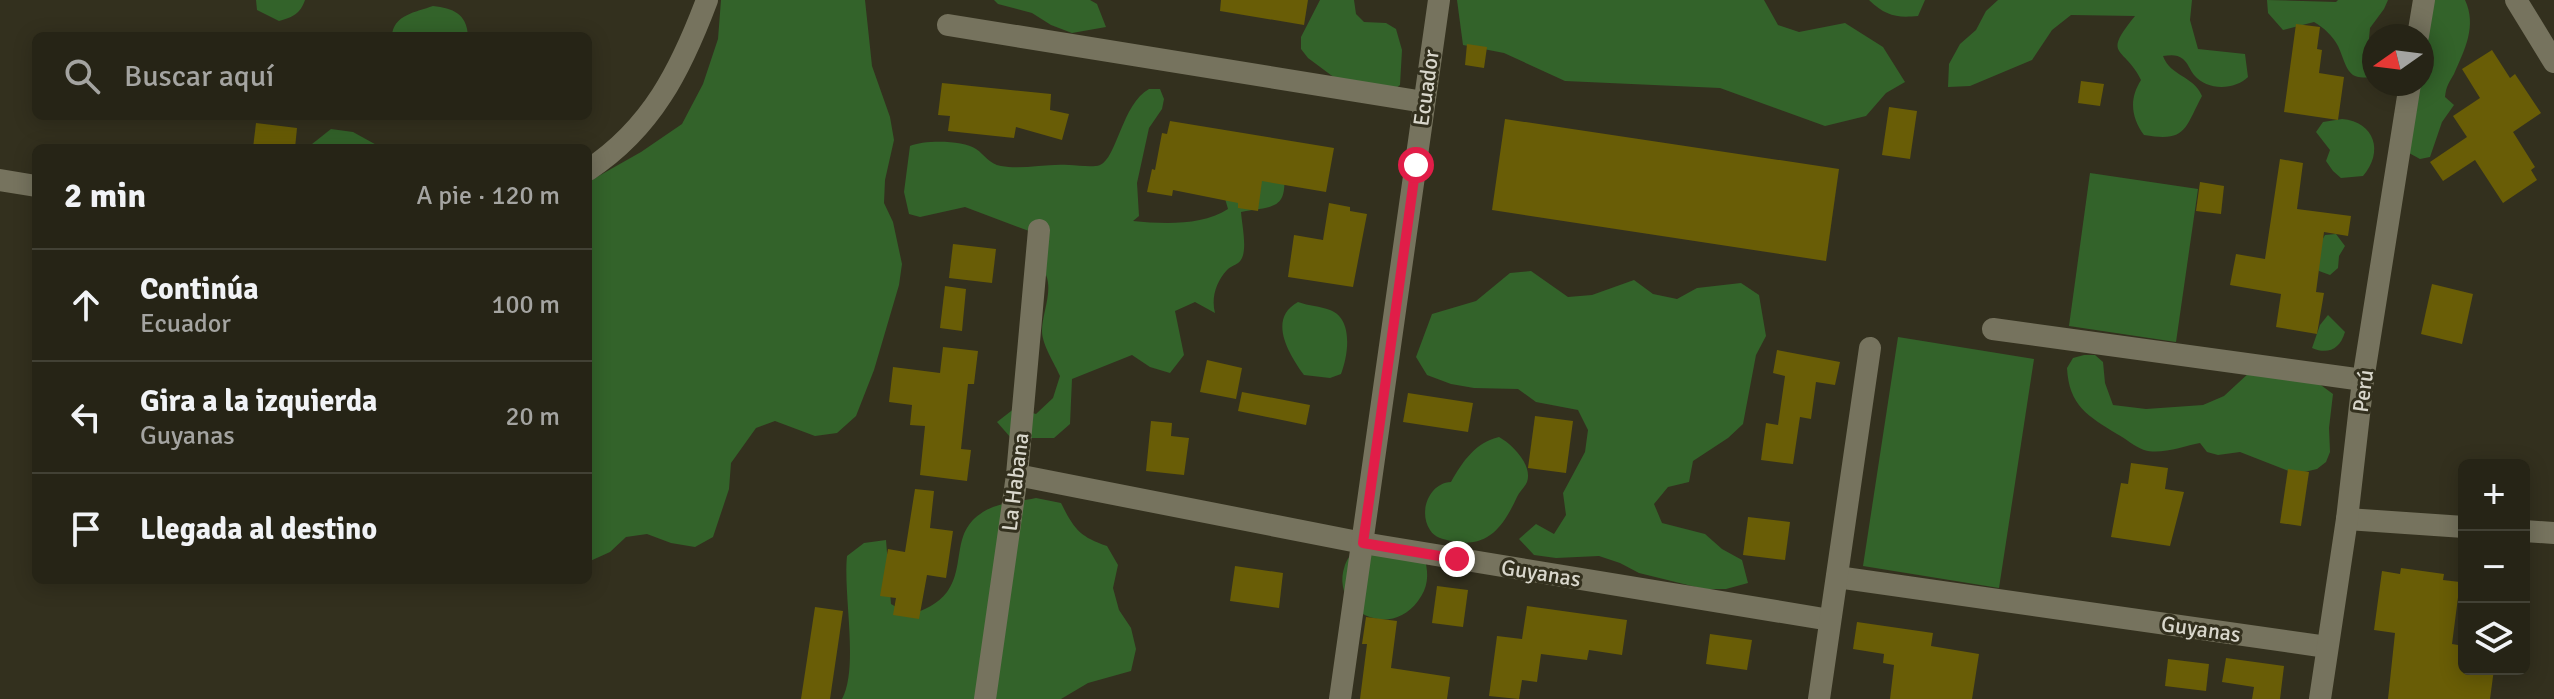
<!DOCTYPE html>
<html lang="es">
<head>
<meta charset="utf-8">
<style>
  body { margin:0; font-family:Signika,sans-serif; background:#323023; color:#f1f3f6 }
  .controls { position:absolute; right:24px; bottom:24px; display:grid; overflow:hidden; border-radius:12px; box-shadow:0 4px 20px #0003 }
  .controls button { width:72px; height:72px; display:grid; place-items:center; padding:0; border:0; border-bottom:2px solid #424135; background:#262416; color:#f1f3f6; font:40px sans-serif }
  .compass { position:absolute; left:2362px; top:24px; width:72px; height:72px; border-radius:50%; background:#262416; box-shadow:0 4px 20px #0003; rotate:256deg }
  .stop { position:absolute; width:24px; height:24px; margin:-18px; border:6px solid #e11d48; border-radius:50%; background:#fff }
  .stop.end { background:#e11d48; border-color:#fff; box-shadow:0 2px 8px #0008 }
  .list { margin:0; padding:0; list-style:none }
  h2 { display:flex; justify-content:space-between; align-items:center; height:104px; margin:0; padding:0 32px; font-size:34px }
  h2 small { font-size:26px; font-weight:400; color:#a4a4a1 }
  .list li { display:grid; grid-template-columns:52px 1fr auto; gap:24px; align-items:center; box-sizing:border-box; height:112px; padding:0 32px; border-top:2px solid #424135 }
  .list b { display:block; font-size:30px; white-space:nowrap }
  .list p { margin:0; font-size:26px; white-space:nowrap; color:#a4a4a1 }
  .list em { font-size:26px; font-style:normal; color:#a4a4a1 }
  .icon { flex:none; width:44px; height:44px; fill:none; stroke:currentColor; stroke-width:2; stroke-linecap:round; stroke-linejoin:round }
  .map { position:relative; flex:none; width:2554px; height:699px; overflow:hidden }
  .search { position:absolute; background:#262416; box-shadow:0 4px 20px #0003; left:32px; top:32px; width:560px; height:88px; display:flex; align-items:center; gap:20px; box-sizing:border-box; padding:0 28px; border-radius:12px; color:#a4a4a1; font-size:30px }
  .panel { position:absolute; background:#262416; box-shadow:0 4px 20px #0003; left:32px; top:144px; width:560px; height:440px; border-radius:12px }
  .map>svg:first-child { display:block }
  .green { fill:#33632a }
  .building { fill:#695d06 }
  .lines { fill:none; stroke-linecap:round; stroke-linejoin:round }
  .minor { stroke:#76735e; stroke-width:22 }
  .tertiary { stroke:#76735e; stroke-width:22 }
  .route { stroke:#e11d48; stroke-width:10 }
  .labels { text-anchor:middle; dominant-baseline:central; stroke-width:6; stroke-linejoin:round; paint-order:stroke }
  .street-label { font-size:22px; fill:#d9d7cc; stroke:#33301e }
</style>
</head>
<body>
<div class="map">
<svg width="2554" height="699" viewBox="0 0 2554 699">
  <rect width="100%" height="100%" fill="#33301e"/>
  <g class="green">
    <path d="M256 0H305C300 14 293 17 279 21L257 10Z"/>
    <path d="M721 0H865L872 66 890 117 894 140 885 180 884 203 893 222 902 264 899 285 874 370 856 416 837 433 815 436 775 421 756 428 731 463 729 489 713 537 695 547 671 543 647 534 626 537 610 552 588 562V182L641 152 682 124 703 84 718 39Z"/>
    <path d="M994 0H1090L1097 4 1106 27 1072 33 1051 25 1032 13 998 4Z"/>
    <path d="M1320 0H1354L1356 14 1364 22 1386 23 1396 29 1402 50 1400 85 1391 92 1347 87 1308 58 1301 49V37Z"/>
    <path d="M1457 0H1764L1778 25 1799 32 1845 23 1883 47 1905 82 1886 93 1866 116 1825 126 1720 88 1565 81 1504 53 1463 45Z"/>
    <path d="M1869 0H1925L1918 16C1896 18 1886 16 1869 0Z"/>
    <path d="M1998 0H2192L2190 20 2198 49 2245 54 2248 77C2235 90 2207 91 2194 75 2190 70 2188 63 2183 59 2177 54 2170 55 2163 56 2171 77 2193 75 2202 96 2184 130 2186 142 2144 135 2131 117 2129 99 2141 80 2124 45 2101 58 2135 16L2071 15 2052 30 2032 60 1970 86 1948 87 1949 64 1960 44 1976 30 1986 11Z"/>
    <path d="M2267 0 2336 2 2338 0H2388L2384 9 2370 28 2369 38 2374 47V76C2346 83 2347 65 2338 46 2332 35 2324 28 2314 22L2283 30 2268 13Z"/>
    <path d="M2428 0H2465C2477 26 2465 49 2454 74 2449 83 2446 86 2445 97L2454 105 2442 122 2430 157 2420 159 2409 153 2416 84H2422V36Z"/>
    <path d="M433 6C453 8 467 14 468 36H392C393 15 416 12 433 6Z"/>
    <path d="M1149 89H1160L1164 99 1162 109 1149 128 1137 183 1139 216 1133 221C1163 224 1202 226 1228 209L1218 174 1284 168C1287 209 1278 206 1241 212 1242 225 1247 247 1242 258 1239 265 1232 265 1227 270 1216 282 1211 298 1215 313L1195 302 1175 311 1184 355 1170 373 1150 367 1132 355 1072 379 1070 424 1054 438H1011L997 422 1015 408 1036 414 1053 398 1060 376C1055 364 1042 345 1042 331 1042 313 1053 292 1046 275 1037 256 1024 257 1029 231L965 207 920 217 909 214 904 192 910 146C924 140 963 140 976 149 985 155 989 164 1001 166 1023 170 1047 163 1069 165 1078 165 1092 168 1100 165 1117 158 1122 104 1149 89Z"/>
    <path d="M2342 119C2375 122 2384 152 2363 176L2341 178 2333 171 2326 161 2330 150 2316 132 2323 122Z"/>
    <path d="M331 129 353 132 382 148H307Z"/>
    <path d="M2090 173 2198 189 2176 342 2069 326Z"/>
    <path d="M2336 234 2345 246 2339 256 2338 268 2330 275 2319 271V246L2325 235Z"/>
    <path d="M1531 271 1568 297 1592 295 1634 280 1653 294 1677 299 1697 288 1741 283 1759 295 1766 336 1756 355 1743 424 1728 438 1693 461 1689 482 1668 487 1654 504 1662 523 1705 534 1722 549 1742 560 1748 583 1726 589H1704L1639 573 1620 563 1599 556 1556 558 1534 555 1519 539 1536 524 1554 534 1566 515 1563 493 1585 452 1588 430 1578 410 1536 402 1518 389 1474 388 1451 384 1427 375 1416 357 1432 314 1476 301 1510 273Z"/>
    <path d="M1298 302C1309 306 1320 306 1330 310 1354 319 1348 356 1341 374L1330 378 1304 375C1289 354 1267 319 1298 302Z"/>
    <path d="M2328 315 2345 332C2340 349 2328 355 2312 348L2320 325Z"/>
    <path d="M1898 337 2034 359 1999 588 1863 566Z"/>
    <path d="M2084 355H2095L2103 362 2105 383 2113 405 2146 409 2203 405 2224 396 2250 372 2314 380 2333 394 2329 428 2330 452 2326 462 2317 469 2296 474 2240 452 2218 455 2207 452 2200 443C2184 446 2161 455 2144 450 2135 447 2125 438 2117 434 2088 416 2069 406 2067 368L2073 358Z"/>
    <path d="M1499 437C1512 444 1533 465 1527 482 1525 487 1519 492 1517 497 1503 527 1488 549 1451 541 1443 539 1435 538 1430 530 1418 512 1429 483 1451 482 1463 461 1475 443 1499 437Z"/>
    <path d="M1036 498 1061 503C1074 529 1080 537 1107 546L1118 565 1113 588 1119 610 1131 628 1136 649 1131 671 1088 683 1061 699H842C859 667 843 595 847 556L864 543 886 540 891 604 910 615C924 610 938 604 947 592 968 564 947 526 993 507 1005 502 1023 501 1036 498Z"/>
    <path d="M1358 544 1425 560C1429 575 1428 588 1418 601 1389 641 1329 610 1345 565 1347 558 1354 551 1358 544Z"/>
  </g>
  <g class="building">
    <path d="M1221 0H1308L1304 25 1220 11Z"/>
    <path d="M2296 24 2320 27 2317 49 2322 50 2319 73 2344 77 2338 120 2284 112Z"/>
    <path d="M1467 44 1487 47 1484 68 1465 65Z"/>
    <path d="M2492 50 2510 78 2515 74 2541 113 2513 132 2535 167 2531 170 2537 180 2503 203 2475 160 2443 181 2430 162 2467 137 2453 116 2480 98 2462 69Z"/>
    <path d="M2081 81 2104 84 2100 106 2078 103Z"/>
    <path d="M942 83 1051 94 1050 110 1069 114 1062 140 1016 127 1014 138 948 131 950 116 938 115Z"/>
    <path d="M1889 107 1917 111 1910 159 1882 155Z"/>
    <path d="M1505 119 1839 169 1826 261 1492 210Z"/>
    <path d="M1170 121 1334 148 1326 192 1262 181 1258 211 1238 208V203L1173 190 1172 196 1147 192 1152 169 1155 170 1162 133 1167 134Z"/>
    <path d="M256 123 297 128 295 148H253Z"/>
    <path d="M2280 159 2303 163 2297 209 2351 216 2348 236 2324 232 2316 292 2324 293 2317 334 2276 327 2281 294 2230 285 2236 254 2265 259Z"/>
    <path d="M2200 182 2224 186 2221 214 2196 211Z"/>
    <path d="M1329 203 1350 207V211L1367 214 1353 287 1288 277 1294 235 1323 240Z"/>
    <path d="M953 244 996 249 992 283 949 278Z"/>
    <path d="M2432 284 2473 294 2462 344 2421 334Z"/>
    <path d="M945 286 966 289 962 331 940 328Z"/>
    <path d="M943 347 978 351 974 384H968L961 449 971 450 967 481 920 475 925 426 910 425 912 405 889 402 893 367 940 373Z"/>
    <path d="M1777 350 1840 362 1835 385 1816 382 1811 419 1800 417 1793 464 1761 460 1766 423 1778 425 1785 376 1773 373Z"/>
    <path d="M1207 360 1242 368 1236 399 1200 392Z"/>
    <path d="M1242 392 1310 405 1306 425 1238 411Z"/>
    <path d="M1408 393 1473 403 1468 432 1403 422Z"/>
    <path d="M1535 416 1573 421 1566 473 1528 468Z"/>
    <path d="M1151 421 1172 423 1171 436 1189 438 1184 475 1146 471Z"/>
    <path d="M2131 463 2168 468 2165 489 2184 492 2170 546 2111 537 2121 483 2128 484Z"/>
    <path d="M2288 469 2309 472 2301 526 2280 523Z"/>
    <path d="M915 489 934 491 930 528 953 531 946 578 927 575 919 619 893 615 896 598 880 596 888 549 905 552Z"/>
    <path d="M1748 517 1790 522 1785 560 1743 555Z"/>
    <path d="M1235 566 1283 573 1279 608 1230 601Z"/>
    <path d="M2401 568 2444 574 2443 580 2460 582 2452 644 2464 646V669H2494L2490 699H2388L2395 633 2374 630 2382 571 2400 574Z"/>
    <path d="M1437 586 1468 590 1463 627 1432 623Z"/>
    <path d="M1527 606 1627 620 1622 655 1589 650 1587 660 1541 654 1537 682 1522 680 1519 699 1489 696 1497 636 1522 639Z"/>
    <path d="M815 607 843 611 830 699H801Z"/>
    <path d="M1366 617 1397 621 1391 668 1450 677 1447 699H1360L1367 644H1362Z"/>
    <path d="M1857 622 1933 633 1931 646 1979 654 1972 699H1890L1894 665 1883 663 1884 654 1853 649Z"/>
    <path d="M1710 634 1752 640 1747 670 1706 664Z"/>
    <path d="M2226 658 2284 666 2280 699H2252L2254 687 2222 682Z"/>
    <path d="M2168 659 2209 664 2206 691 2165 686Z"/>
  </g>
  <g class="lines">
    <g class="minor">
      <path d="M948 25 1424 102"/>
      <path d="M2418 36 2424 0"/>
      <path d="M588 170C652 128 681 69 707 0"/>
      <path d="M0 180 36 186"/>
      <path d="M1993 329 2363 380"/>
      <path d="M1017 475 1363 543 1830 620"/>
      <path d="M2347 519 2464 527"/>
      <path d="M2524 531 2554 533"/>
      <path d="M1837 577 2327 647"/>
      <path d="M985 699 1017 475 1039 230"/>
      <path d="M1340 699 1439 0"/>
      <path d="M1819 699 1870 348"/>
      <path d="M2320 699 2347 519 2363 380 2410 84"/>
    </g>
    <path class="tertiary" d="M2516 0 2554 62"/>
  </g>
  <g class="lines">
    <path class="route" d="M1416 165 1363 543 1457 559"/>
  </g>
  <g class="labels">
    <g class="street-label">
      <text transform="translate(1426 88) rotate(-82)">Ecuador</text>
      <text transform="translate(2363 391) rotate(-82)">Perú</text>
      <text transform="translate(1015 482) rotate(-83)">La Habana</text>
      <text transform="translate(1541 573) rotate(9)">Guyanas</text>
      <text transform="translate(2201 629) rotate(8)">Guyanas</text>
    </g>
  </g>
</svg>
<div class="controls">
<button>+</button>
<button>−</button>
<button><svg class="icon" aria-label="layers" viewBox="0 0 24 24"><path d="M12 4l9 5-9 5-9-5zM3 14l9 5 9-5"/></svg></button>
</div>
<svg class="compass" viewBox="-18 -18 36 36"><path d="M0-13l5 13h-10z" fill="#e53935"/><path d="M0 13l5-13h-10z" fill="#a4a4a1"/></svg>
<div class="stop" style="left:1416px;top:165px"></div>
<div class="stop end" style="left:1457px;top:559px"></div>
<div class="search"><svg class="icon" aria-label="search" viewBox="0 0 24 24"><circle cx="10" cy="10" r="6"/><path d="M15 15l6 6"/></svg>Buscar aquí</div>
<section class="panel">
<h2>2 min<small>A pie · 120 m</small></h2>
<ul class="list">
<li><svg class="icon" aria-label="ahead" viewBox="0 0 24 24"><path d="M12 20V5M6 11l6-6 6 6"/></svg><div><b>Continúa</b><p>Ecuador</p></div><em>100 m</em></li>
<li><svg class="icon" aria-label="left" viewBox="0 0 24 24"><path d="M17 20v-9H6M10 6l-5 5 5 5"/></svg><div><b>Gira a la izquierda</b><p>Guyanas</p></div><em>20 m</em></li>
<li><svg class="icon" aria-label="arrive" viewBox="0 0 24 24"><path d="M6 21V4h12l-3 4 3 4H6"/></svg><div><b>Llegada al destino</b></div></li>
</ul>
</section>
</div>
</body>
</html>
